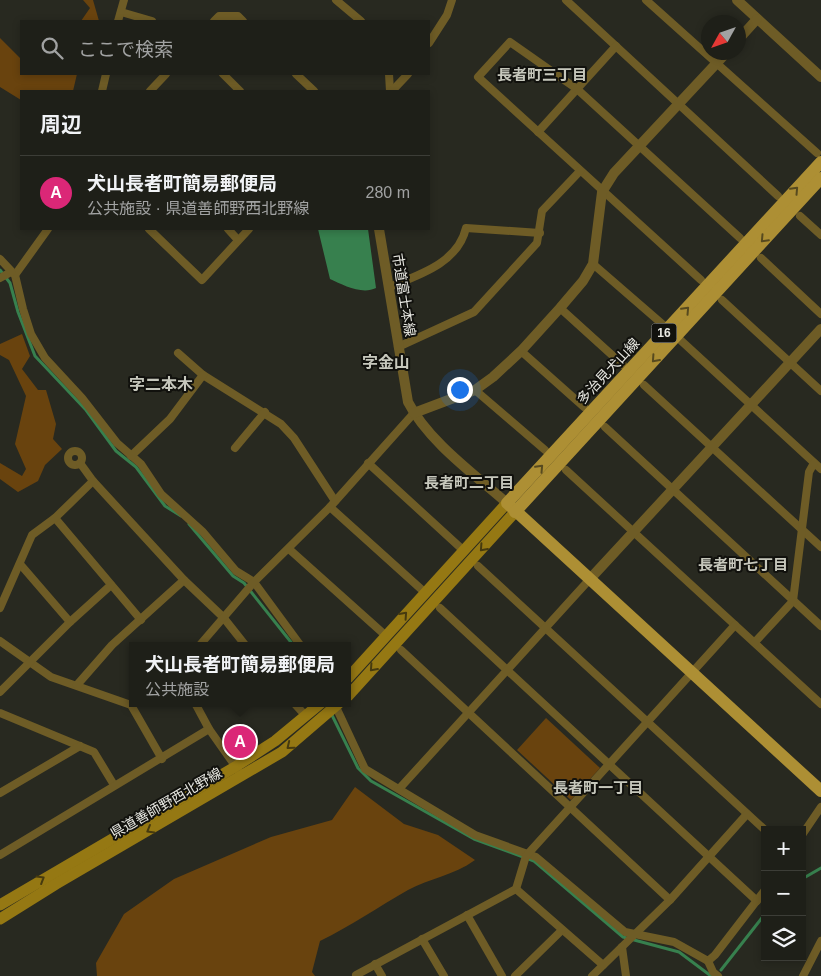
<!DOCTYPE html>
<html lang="ja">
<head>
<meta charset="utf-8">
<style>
  body { margin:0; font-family:Arial,"Noto Sans JP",sans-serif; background:#262721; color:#f1f3f6 }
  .controls { position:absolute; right:15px; bottom:15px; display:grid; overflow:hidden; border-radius:0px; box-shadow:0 2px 8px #0003 }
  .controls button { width:45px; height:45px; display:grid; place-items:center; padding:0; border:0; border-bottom:1px solid #3c3d37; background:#1e1f18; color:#f1f3f6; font:25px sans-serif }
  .compass { position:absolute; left:701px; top:15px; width:45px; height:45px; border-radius:50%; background:#1e1f18; box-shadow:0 2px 8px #0003; rotate:230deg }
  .you { position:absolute; left:459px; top:389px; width:18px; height:18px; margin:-12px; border:4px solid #fff; border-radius:50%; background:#1a73e8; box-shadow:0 0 0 8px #1a73e833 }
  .badge { display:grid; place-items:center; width:32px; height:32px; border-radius:50%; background:#db2777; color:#fff; font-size:16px; font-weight:700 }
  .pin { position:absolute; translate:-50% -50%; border:2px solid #fff; box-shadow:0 1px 5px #0006 }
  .popup { position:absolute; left:129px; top:642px; width:222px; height:65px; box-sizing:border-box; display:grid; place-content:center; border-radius:0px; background:#1e1f18; filter:drop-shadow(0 1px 4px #0005); font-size:16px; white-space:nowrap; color:#a1a2a2 }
  .popup b { font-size:19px; color:#f1f3f6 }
  .popup::after { content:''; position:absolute; left:50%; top:100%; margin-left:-10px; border:10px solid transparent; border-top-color:#1e1f18 }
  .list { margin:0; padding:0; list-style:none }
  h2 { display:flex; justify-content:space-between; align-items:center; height:65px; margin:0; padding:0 20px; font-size:21px }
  h2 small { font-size:16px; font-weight:400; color:#a1a2a2 }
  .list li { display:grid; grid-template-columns:32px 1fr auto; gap:15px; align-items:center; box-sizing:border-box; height:75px; padding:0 20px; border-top:1px solid #3c3d37 }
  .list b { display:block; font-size:19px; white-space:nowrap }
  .list p { margin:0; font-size:16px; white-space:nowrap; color:#a1a2a2 }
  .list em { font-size:16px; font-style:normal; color:#a1a2a2 }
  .icon { flex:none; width:28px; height:28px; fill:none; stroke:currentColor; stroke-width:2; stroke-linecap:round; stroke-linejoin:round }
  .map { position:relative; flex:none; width:821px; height:976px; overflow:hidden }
  .search { position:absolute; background:#1e1f18; box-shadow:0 2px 8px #0003; left:20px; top:20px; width:410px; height:55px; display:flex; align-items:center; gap:12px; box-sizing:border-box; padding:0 18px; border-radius:0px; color:#a1a2a2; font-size:19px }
  .panel { position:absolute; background:#1e1f18; box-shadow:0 2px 8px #0003; left:20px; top:90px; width:410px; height:140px; border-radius:0px }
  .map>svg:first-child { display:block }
  .green { fill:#69430e }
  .water { fill:#37804e }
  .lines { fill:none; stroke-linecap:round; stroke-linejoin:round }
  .stream { stroke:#37804e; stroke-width:3 }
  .minor { stroke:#6e5c26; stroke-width:8 }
  .tertiary { stroke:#6e5c26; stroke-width:10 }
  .secondary { stroke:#957813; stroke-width:11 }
  .primary { stroke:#ad8f34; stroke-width:12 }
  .oneway { stroke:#574a1f }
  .oneway2 { stroke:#463a0f }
  .labels { text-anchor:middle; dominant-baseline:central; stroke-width:4; stroke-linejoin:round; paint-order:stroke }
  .shield { fill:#11110d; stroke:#a8a8a2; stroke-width:1 }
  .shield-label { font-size:12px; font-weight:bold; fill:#e8e8e2 }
  .street-label { font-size:14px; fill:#e8e8e2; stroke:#11110d }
  .neighbourhood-label { font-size:15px; font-weight:bold; fill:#c6c7bc; stroke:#11110d }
  .quarter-label { font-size:16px; font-weight:bold; fill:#c6c7bc; stroke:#11110d }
</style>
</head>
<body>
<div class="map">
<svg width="821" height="976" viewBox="0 0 821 976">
  <rect width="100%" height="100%" fill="#282920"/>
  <g class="green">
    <path d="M83 0H93L99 21H81L90 8Z"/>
    <path d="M0 38 21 59V74H77L73 91H21V100L0 87Z"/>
    <path d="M22 334 30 356 22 369 38 390H46L56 424 53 439 62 449 45 465 38 481 18 492 0 479V463L22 476 26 469 15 444 26 396 9 360 0 355V344Z"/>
    <path d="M546 718 600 768 571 800 517 750Z"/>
    <path d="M355 787 404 824 438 835 475 860C453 876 430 878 408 890 378 907 351 926 320 941L312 972 315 976H97L96 963 124 914 174 879 271 837 332 820Z"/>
  </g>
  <path class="water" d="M318 229H368L376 288C362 295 343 285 330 279Z"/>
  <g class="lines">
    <g class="stream">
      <path d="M0 270 10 283 18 312 35 356 86 410 116 451 136 467 165 506 181 516"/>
      <path d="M189 524 233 576 244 583 294 646"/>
      <path d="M326 703 358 768 371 781 474 839 534 861 623 937 679 952 711 976"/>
      <path d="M802 879 821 868"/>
      <path d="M721 970 765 914"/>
    </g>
    <g class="minor">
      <path d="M336 0 361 21"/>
      <path d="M566 0 778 196"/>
      <path d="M646 0 817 153"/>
      <path d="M121 12 152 21"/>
      <path d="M118 21 124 0"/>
      <path d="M214 21 219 16H238L243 21"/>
      <path d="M429 43 447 15 452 0"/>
      <path d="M223 74 240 91"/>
      <path d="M296 74 314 91"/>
      <path d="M389 74 390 91"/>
      <path d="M102 91 106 74"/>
      <path d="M150 91 166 74"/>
      <path d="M392 91 408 74"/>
      <path d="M538 132 616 46"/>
      <path d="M800 216 821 235"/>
      <path d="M149 229 202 280 249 229"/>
      <path d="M228 229 238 240"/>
      <path d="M761 258 821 314"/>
      <path d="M0 259 15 275 23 309 31 334 45 358 82 398 117 443 141 464 161 494 203 532 236 571 254 582 301 646"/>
      <path d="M593 264 668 329"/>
      <path d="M15 275 48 229"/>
      <path d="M0 278 11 272"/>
      <path d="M701 280 478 77 510 42 577 89 740 238"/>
      <path d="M389 287C419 275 458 263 466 228L540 233"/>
      <path d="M722 300 821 391"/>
      <path d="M560 308 623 365"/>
      <path d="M676 336 821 469"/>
      <path d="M398 347 474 312 537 243 542 211 580 171"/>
      <path d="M521 351 584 407"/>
      <path d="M178 353 203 375 281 424 294 438 335 501"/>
      <path d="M644 385 821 547"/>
      <path d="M475 390 545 450"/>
      <path d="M605 427 821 626"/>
      <path d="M235 448 265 412"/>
      <circle cx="75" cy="458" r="7"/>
      <path d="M131 456 170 419 203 375"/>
      <path d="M80 463 93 481"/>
      <path d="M368 463 463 550"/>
      <path d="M566 470 821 704"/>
      <path d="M330 507 421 589"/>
      <path d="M55 518 141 620"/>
      <path d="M289 549 385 635"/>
      <path d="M20 564 70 622"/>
      <path d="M478 566 765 830"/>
      <path d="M0 608 32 535 55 518 93 481 184 580 223 617 246 646"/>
      <path d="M440 608 757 901"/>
      <path d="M0 641 51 677 131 705 162 759"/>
      <path d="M755 642 793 601 809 472 814 463"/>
      <path d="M199 646 254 582 330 507 414 413"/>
      <path d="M401 650 670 900"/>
      <path d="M77 685 112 645 184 580"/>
      <path d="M0 692 70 622 111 585"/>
      <path d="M195 703 209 729 238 770"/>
      <path d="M294 703 304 714"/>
      <path d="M336 707 365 769 475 835 536 857 625 932 674 942 708 961 715 955 765 890"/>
      <path d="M0 713 94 752 114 785"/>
      <path d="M399 789 589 580"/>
      <path d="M0 793 80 746"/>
      <path d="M802 835 821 807"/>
      <path d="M0 855 209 729"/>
      <path d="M516 889 603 965"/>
      <path d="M467 915 502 976"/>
      <path d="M422 939 444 976"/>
      <path d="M622 947 626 976"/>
      <path d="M708 961 713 972 718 976"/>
      <path d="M375 964 382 976"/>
      <path d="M356 975 516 889 526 856 735 625"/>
      <path d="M515 976 562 930"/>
      <path d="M592 976 670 900 747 814"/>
      <path d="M803 976 821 941"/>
    </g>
    <g class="tertiary">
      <path d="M737 0 821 77"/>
      <path d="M738 40 757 19"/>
      <path d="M379 229 408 402C428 441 474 474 507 503"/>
      <path d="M414 413 475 390 493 377 521 351 560 308 583 281 593 264 602 192 614 173 727 52"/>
      <path d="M589 580 821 329"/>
    </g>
    <g class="secondary">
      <path d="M348 678 507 503"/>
      <path d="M348 696 515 512"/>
      <path d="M0 905 235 767 275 741 321 703"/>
      <path d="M0 919 56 884 282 752 339 703"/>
    </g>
    <g class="primary">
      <path d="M821 162 507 503 821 791"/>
      <path d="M515 512 821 178"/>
    </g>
  </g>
  <defs><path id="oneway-chevron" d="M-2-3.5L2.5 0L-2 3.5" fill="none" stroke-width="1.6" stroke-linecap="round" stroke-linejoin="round" transform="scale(1.25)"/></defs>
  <g class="oneway">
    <use href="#oneway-chevron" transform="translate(795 190) rotate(-47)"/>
    <use href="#oneway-chevron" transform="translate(764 239) rotate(133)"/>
    <use href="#oneway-chevron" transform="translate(686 310) rotate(-47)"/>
    <use href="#oneway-chevron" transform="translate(655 359) rotate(132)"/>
    <use href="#oneway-chevron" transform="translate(540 468) rotate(-47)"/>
  </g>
  <g class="oneway2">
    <use href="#oneway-chevron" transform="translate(483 548) rotate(132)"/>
    <use href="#oneway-chevron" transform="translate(404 615) rotate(-48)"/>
    <use href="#oneway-chevron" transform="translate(373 668) rotate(132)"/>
    <use href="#oneway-chevron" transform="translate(290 746) rotate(141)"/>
    <use href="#oneway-chevron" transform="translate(150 830) rotate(150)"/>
    <use href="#oneway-chevron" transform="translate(41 879) rotate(-31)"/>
  </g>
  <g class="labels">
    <rect class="shield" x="651.5" y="323.5" width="25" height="19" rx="4"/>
    <g class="shield-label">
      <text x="664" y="333">16</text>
    </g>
    <g class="street-label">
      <text transform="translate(404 295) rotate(81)">市道富士本線</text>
      <text transform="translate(608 371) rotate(-47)">多治見犬山線</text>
      <text transform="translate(166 803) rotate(-30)">県道善師野西北野線</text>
    </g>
    <g class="neighbourhood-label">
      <text x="542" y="74">長者町三丁目</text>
      <text x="469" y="482">長者町二丁目</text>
      <text x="743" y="564">長者町七丁目</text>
      <text x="598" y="787">長者町一丁目</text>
    </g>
    <g class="quarter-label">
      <text x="386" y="362">字金山</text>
      <text x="161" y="384">字二本木</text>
    </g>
  </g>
</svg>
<div class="controls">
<button>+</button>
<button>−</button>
<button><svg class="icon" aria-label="layers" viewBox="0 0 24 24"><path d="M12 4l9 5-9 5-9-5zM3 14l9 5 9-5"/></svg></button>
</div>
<svg class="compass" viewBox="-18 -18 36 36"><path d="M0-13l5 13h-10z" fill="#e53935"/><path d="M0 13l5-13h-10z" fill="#a1a2a2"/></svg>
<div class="you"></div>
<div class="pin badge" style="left:240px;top:742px">A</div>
<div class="popup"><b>犬山長者町簡易郵便局</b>公共施設</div>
<div class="search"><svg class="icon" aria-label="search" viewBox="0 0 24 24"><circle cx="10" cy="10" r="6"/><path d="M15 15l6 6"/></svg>ここで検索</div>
<section class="panel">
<h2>周辺<small></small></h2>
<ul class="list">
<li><span class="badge">A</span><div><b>犬山長者町簡易郵便局</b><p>公共施設 · 県道善師野西北野線</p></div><em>280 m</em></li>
</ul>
</section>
</div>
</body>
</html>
